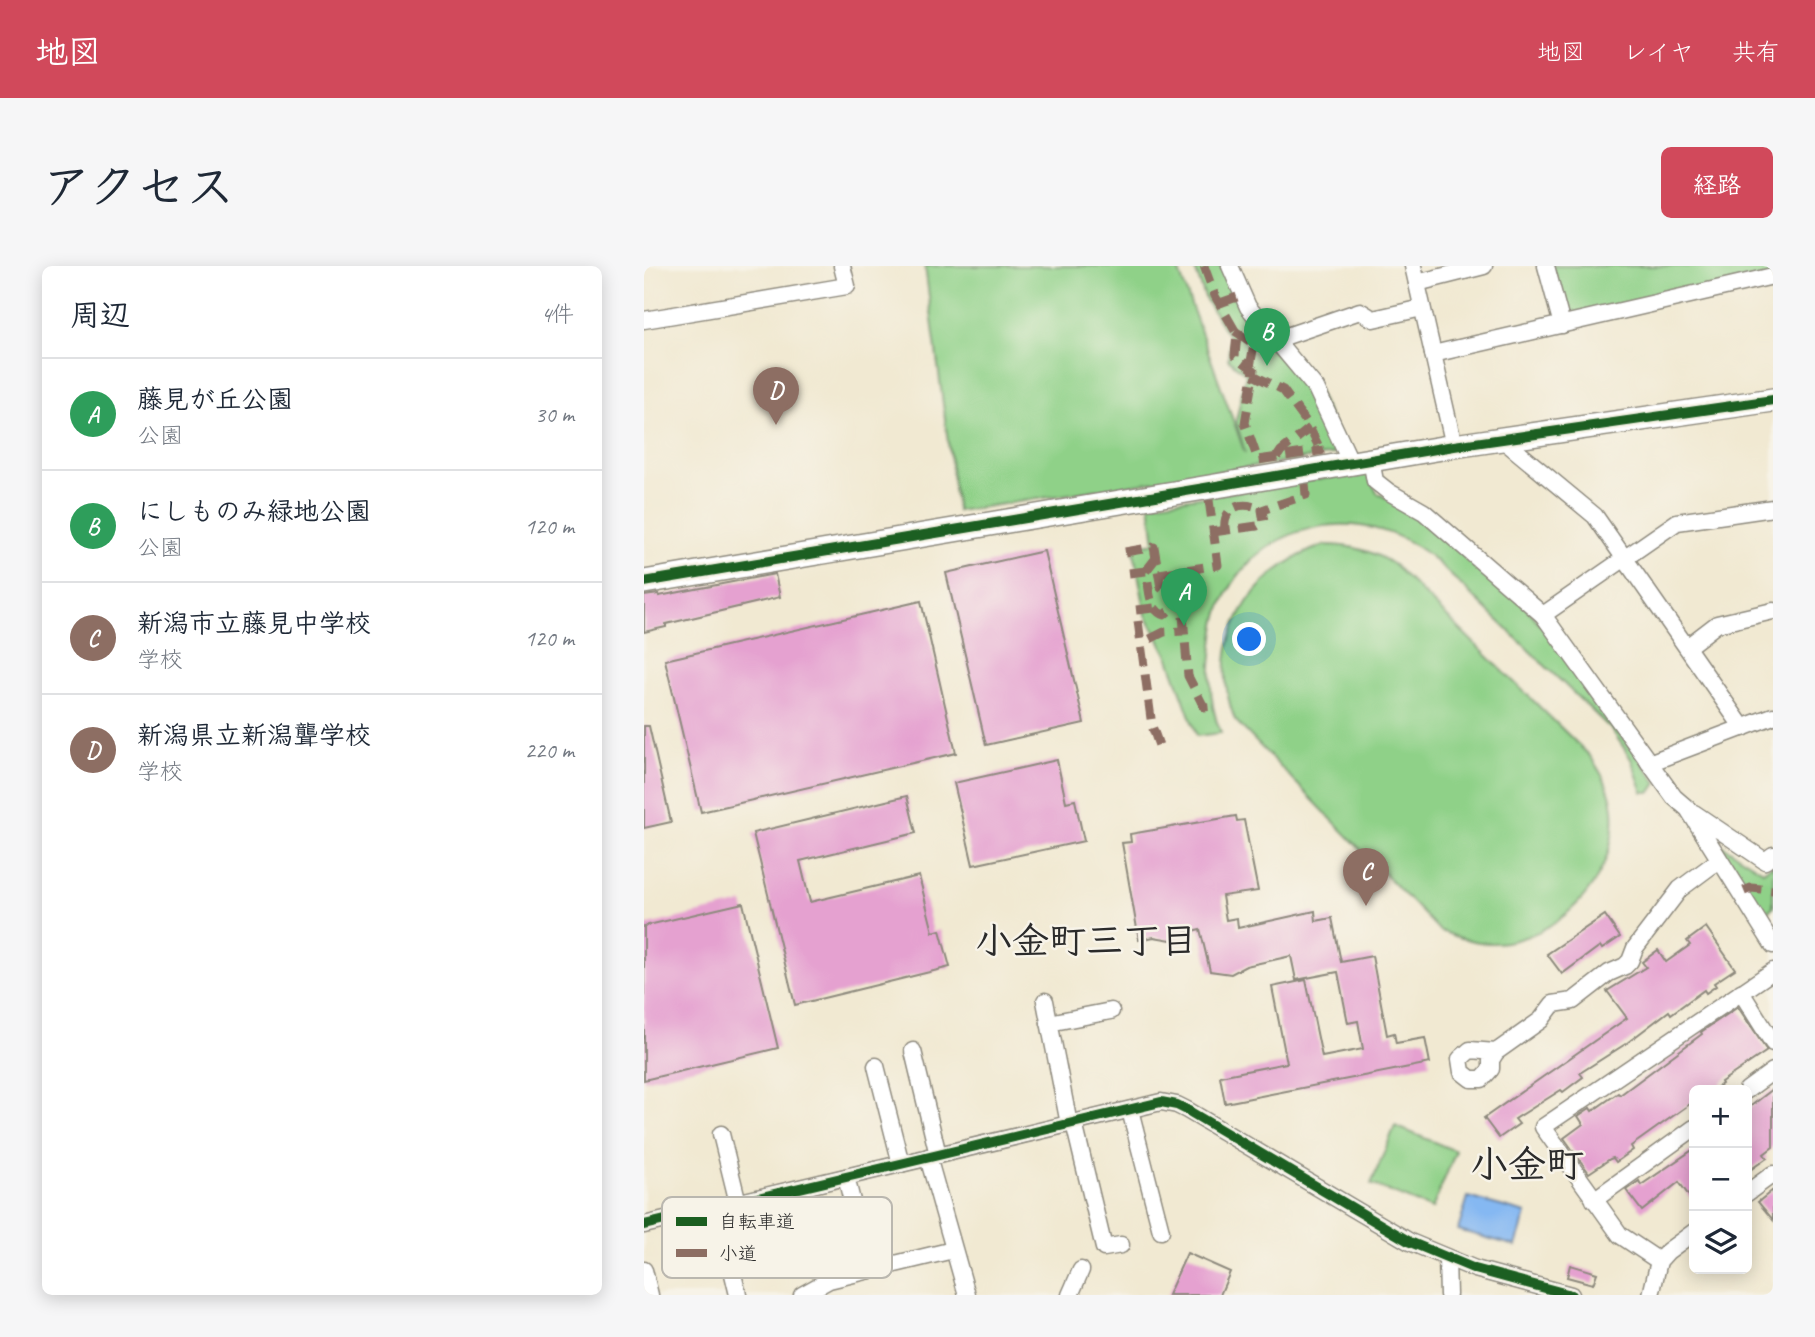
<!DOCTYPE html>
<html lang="ja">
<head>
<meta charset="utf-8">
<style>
  body { margin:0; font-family:Caveat,"Klee One",sans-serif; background:#f6f6f7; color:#1f2937 }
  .controls { position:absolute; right:21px; bottom:21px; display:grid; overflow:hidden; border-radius:10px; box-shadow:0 4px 18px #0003 }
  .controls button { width:63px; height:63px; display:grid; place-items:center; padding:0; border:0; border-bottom:2px solid #e0e1e3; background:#fff; color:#1f2937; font:35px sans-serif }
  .you { position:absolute; left:606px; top:374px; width:24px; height:24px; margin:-18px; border:5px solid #fff; border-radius:50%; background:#1a73e8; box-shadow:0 0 0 10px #1a73e833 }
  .badge { display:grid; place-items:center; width:46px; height:46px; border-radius:50%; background:#d1495b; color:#fff; font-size:23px; font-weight:700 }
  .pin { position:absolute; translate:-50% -58px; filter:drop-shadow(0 2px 4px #0008) }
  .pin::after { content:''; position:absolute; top:37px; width:24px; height:21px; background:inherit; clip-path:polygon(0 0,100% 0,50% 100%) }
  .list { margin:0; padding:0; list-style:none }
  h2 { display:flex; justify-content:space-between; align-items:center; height:91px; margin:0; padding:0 28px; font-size:30px }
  h2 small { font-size:23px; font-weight:400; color:#747a83 }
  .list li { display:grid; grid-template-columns:46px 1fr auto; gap:21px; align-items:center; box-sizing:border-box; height:112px; padding:0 28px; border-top:2px solid #e0e1e3 }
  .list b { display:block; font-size:26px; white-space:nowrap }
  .list p { margin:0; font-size:23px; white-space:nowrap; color:#747a83 }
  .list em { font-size:23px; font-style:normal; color:#747a83 }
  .icon { flex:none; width:38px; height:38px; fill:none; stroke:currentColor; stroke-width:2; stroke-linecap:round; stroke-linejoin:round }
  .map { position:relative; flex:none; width:1129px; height:1029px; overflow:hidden; border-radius:10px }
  header { display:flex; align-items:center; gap:42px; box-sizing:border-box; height:98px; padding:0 35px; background:#d1495b; color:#fff }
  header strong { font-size:33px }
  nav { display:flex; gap:38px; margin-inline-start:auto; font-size:24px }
  .intro { display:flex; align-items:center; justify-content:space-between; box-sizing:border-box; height:168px; padding:0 42px }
  h1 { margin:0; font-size:49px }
  .button { padding:18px 32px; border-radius:10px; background:#d1495b; color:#fff; font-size:24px; font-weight:700 }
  main { display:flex; gap:42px; padding:0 42px }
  aside { flex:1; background:#fff; border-radius:10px; box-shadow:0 4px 18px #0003 }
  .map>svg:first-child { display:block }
  .green { fill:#8fd188; stroke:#5d7e5a; stroke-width:2 }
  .water { fill:#85b8f2; stroke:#58728e; stroke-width:2 }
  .building { fill:#e5a1d0 }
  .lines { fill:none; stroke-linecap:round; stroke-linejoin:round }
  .street-casing { stroke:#8e8a7e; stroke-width:19 }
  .secondary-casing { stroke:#8e8a7e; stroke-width:26 }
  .street { stroke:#fff; stroke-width:16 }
  .secondary { stroke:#fff; stroke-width:23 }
  .quiet { stroke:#8d6e63; stroke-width:9; stroke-dasharray:18 9; stroke-linecap:butt }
  .cycleway-casing { stroke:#f7f3e8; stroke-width:15 }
  .cycleway { stroke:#1b5e20; stroke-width:10 }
  .labels { text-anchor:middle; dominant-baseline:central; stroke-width:5; stroke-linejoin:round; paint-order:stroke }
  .neighbourhood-label { font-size:37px; font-weight:bold; fill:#2b2b2b; stroke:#f7f3e8 }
  .quarter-label { font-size:38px; font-weight:bold; fill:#2b2b2b; stroke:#f7f3e8 }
  .key { fill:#f7f3e8; stroke:#bab7af; stroke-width:2 }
  .key-label { font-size:19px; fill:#2b2b2b }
</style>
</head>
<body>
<header>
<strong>地図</strong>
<nav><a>地図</a><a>レイヤ</a><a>共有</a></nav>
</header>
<div class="intro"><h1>アクセス</h1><a class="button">経路</a></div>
<main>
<aside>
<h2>周辺<small>4件</small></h2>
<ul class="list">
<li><span class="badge" style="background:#2e9e5b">A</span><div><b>藤見が丘公園</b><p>公園</p></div><em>30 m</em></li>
<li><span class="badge" style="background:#2e9e5b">B</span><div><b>にしものみ緑地公園</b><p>公園</p></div><em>120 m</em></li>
<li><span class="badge" style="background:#8d6e63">C</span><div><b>新潟市立藤見中学校</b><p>学校</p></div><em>120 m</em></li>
<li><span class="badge" style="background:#8d6e63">D</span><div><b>新潟県立新潟聾学校</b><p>学校</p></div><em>220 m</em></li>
</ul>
</aside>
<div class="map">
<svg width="1129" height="1029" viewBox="0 0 1129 1029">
  <rect width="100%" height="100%" fill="#f7f3e8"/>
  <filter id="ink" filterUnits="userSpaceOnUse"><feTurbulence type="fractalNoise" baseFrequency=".0143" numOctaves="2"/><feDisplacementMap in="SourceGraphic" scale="14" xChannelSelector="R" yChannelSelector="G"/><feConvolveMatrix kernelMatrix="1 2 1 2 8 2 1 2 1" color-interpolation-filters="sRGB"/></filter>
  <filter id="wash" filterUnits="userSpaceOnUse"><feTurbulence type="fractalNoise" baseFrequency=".00686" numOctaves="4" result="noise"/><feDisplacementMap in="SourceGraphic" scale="28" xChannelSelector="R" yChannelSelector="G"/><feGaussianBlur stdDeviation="1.57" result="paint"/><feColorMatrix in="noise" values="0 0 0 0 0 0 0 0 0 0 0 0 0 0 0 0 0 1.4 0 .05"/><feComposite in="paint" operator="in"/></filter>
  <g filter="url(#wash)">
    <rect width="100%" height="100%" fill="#f1e9d2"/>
    <g class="green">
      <path d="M281 0H533L601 187 592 155 602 108 584 93 586 72 562 34 550 0H586L604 41 672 122 694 170 690 188 313 245Z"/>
      <path d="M902 0H1128L1129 10 918 59Z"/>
      <path d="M723 206 733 227 776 250 881 340 912 377 1013 517 1007 526H999L987 493 968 464 793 296C728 236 620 249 581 332 572 349 570 369 568 388 565 415 566 442 577 467L553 470 524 390 502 349 489 281 511 277 506 238Z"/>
      <path d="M681 279C707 279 729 284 750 299L946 490C957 506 967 523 969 543 975 606 923 666 862 676 839 680 816 673 795 664L591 454C561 378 606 303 681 279Z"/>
      <path d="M1079 580 1119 605 1129 598V641L1116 650 1073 585Z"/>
      <path d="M751 860 812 885 788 943 727 918Z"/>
    </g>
    <path class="water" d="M824 931 882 947 872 980 814 964Z"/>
    <g id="blocks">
      <g class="building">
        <path d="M400 285 440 457 342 479 302 307Z"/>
        <path d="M131 308 136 331 22 358V361L0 366V330L15 328V330Z"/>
        <path d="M277 335 312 487 57 546 21 394Z"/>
        <path d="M0 460H5L27 556 0 562Z"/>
        <path d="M413 494 422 536 431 534 440 575 329 599 310 517Z"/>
        <path d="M263 530 272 567 156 595 166 636 275 610 289 666 296 664 306 701 151 739 109 567Z"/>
        <path d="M592 550 593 555 600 554 614 625 578 630 582 654 593 652 594 662 671 645 672 655 688 652 697 696 728 690 743 769 750 767 752 777 781 772 786 797 581 837 576 810 643 797 628 721 662 714 678 791 719 783 714 755 704 757 694 706 652 714 647 690 602 700 587 708 566 705 556 663 540 667 527 674 510 671 495 674 478 577 487 576 486 568Z"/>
        <path d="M99 637 134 782 0 814V660Z"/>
        <path d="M961 649 976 671 958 683 956 680 918 708 903 688Z"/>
        <path d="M1062 661 1091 703 1070 717 1072 720 1062 727 1060 724 1027 748 1025 745 983 777 936 807 939 811 919 826 917 824 871 853 875 858 855 872 840 852 983 752 963 725 1002 701 998 696 1014 684 1022 696 1046 679 1043 675Z"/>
        <path d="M1094 741 1123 785 1077 816 1078 818 1069 824H1050V835L987 880 989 884 972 896 969 892 966 893 945 907 920 872 939 858 934 850 946 842 948 845 974 827 976 829 1058 768 1057 766Z"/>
        <path d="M1129 823V881L1120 888 1123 892 1103 906V843Z"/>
        <path d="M1050 883V937L1035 916 998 945 982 924 995 915 997 919Z"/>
        <path d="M1129 924V954L1114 936Z"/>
        <path d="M543 987 586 1006 576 1029H524Z"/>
        <path d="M926 999 953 1007 949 1018 923 1011Z"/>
      </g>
    </g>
  </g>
  <g filter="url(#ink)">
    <use href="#blocks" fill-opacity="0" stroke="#8e8a7e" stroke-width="2"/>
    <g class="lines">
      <g class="street-casing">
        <g id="street">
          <path d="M586 0 604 41 672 122 707 197"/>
          <path d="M769 0 810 180"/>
          <path d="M902 0 918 59"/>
          <path d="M773 17 840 0"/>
          <path d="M0 54 203 20 198 0"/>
          <path d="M631 74 716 45 729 53 778 42"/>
          <path d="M789 88 1129 10"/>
          <path d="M858 173 951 250 1099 462"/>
          <path d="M727 194 731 215 745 226 780 246 899 349 1030 531 1044 543 1129 679"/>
          <path d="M899 349 1033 256 1129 242"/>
          <path d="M1043 381 1073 358 1129 345"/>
          <path d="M1005 497 1129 450"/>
          <path d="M1050 547 1121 595 1129 589"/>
          <path d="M1097 726 1129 777"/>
          <path d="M401 735 425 858"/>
          <path d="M405 757 467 745"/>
          <path d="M269 785 294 889"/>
          <path d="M852 786 826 784 816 793 818 806 827 813H838L847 803V794L852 786 897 754 909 738 929 735 965 707 981 700 986 695 991 682 1036 623 1075 594"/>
          <path d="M232 800 257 898"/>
          <path d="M1103 824 1129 805"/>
          <path d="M486 844 517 965"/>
          <path d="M430 857 460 982 477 979"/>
          <path d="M77 868 94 937"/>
          <path d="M284 891 323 1029"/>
          <path d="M202 911 225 1004"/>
          <path d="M1103 927 1129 908"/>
          <path d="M950 934 1050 862"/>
          <path d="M73 941 94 1029"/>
          <path d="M0 959 517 836 533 839 543 844 766 976 831 1003 927 1029"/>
          <path d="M803 992 804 1029"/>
          <path d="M1015 995 976 969 899 861 1129 705"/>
          <path d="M0 1004 6 1029"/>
          <path d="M158 1029 185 1014 309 984"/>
          <path d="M426 1029 437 1004"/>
          <path d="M1007 1029 1015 995 1024 985 1050 966"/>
        </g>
      </g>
      <g class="secondary-casing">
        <path id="secondary" d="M0 316 810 180 1129 134"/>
      </g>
      <use href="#street" class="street"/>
      <use href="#secondary" class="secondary"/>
      <g class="quiet">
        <path d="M560 0 571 30 593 68 591 90 610 104 601 157 614 194 680 184"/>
        <path d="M576 37 599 29"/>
        <path d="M591 65 610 78 606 101"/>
        <path d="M609 109 639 124 663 157 675 181 680 184"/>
        <path d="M633 191 637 185 666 162"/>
        <path d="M581 264C578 240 599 234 618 244"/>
        <path d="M569 266 613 260 620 256 618 244 662 229 661 218"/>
        <path d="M481 286 510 281 517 322 525 326 537 325"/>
        <path d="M512 292 502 305C506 320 503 343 520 349L534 337H539"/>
        <path d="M551 303C553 314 547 320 537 325L544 410 560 441 572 440"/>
        <path d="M485 307 502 305"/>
        <path d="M515 308 574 299 565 234"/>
        <path d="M492 344 510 342"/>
        <path d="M494 355 508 460 517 485"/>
        <path d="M506 373 520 366 539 365"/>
        <path d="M1100 625 1107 622 1129 624"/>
      </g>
      <g class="cycleway-casing">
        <g id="cycleway">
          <path d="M0 316 810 180 1129 134"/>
          <path d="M0 959 517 836 533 839 543 844 766 976 831 1003 927 1029"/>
        </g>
      </g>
      <use href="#cycleway" class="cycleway"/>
    </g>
  </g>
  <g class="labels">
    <g class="neighbourhood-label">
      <text x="442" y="674">小金町三丁目</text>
    </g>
    <g class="quarter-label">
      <text x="883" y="898">小金町</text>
    </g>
  </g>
  <rect x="18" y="931" width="230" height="81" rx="10" class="key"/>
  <rect x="32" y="951" width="31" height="9" fill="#1b5e20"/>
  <rect x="32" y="983" width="31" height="8" fill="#8d6e63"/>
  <g class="key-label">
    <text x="75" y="962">自転車道</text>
    <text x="75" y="994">小道</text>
  </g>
</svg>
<div class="controls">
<button>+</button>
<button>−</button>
<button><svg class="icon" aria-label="layers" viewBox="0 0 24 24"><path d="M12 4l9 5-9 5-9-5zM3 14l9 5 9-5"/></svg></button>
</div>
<div class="you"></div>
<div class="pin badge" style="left:540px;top:360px;background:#2e9e5b">A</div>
<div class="pin badge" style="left:623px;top:100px;background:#2e9e5b">B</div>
<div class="pin badge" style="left:722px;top:640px;background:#8d6e63">C</div>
<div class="pin badge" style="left:132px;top:159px;background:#8d6e63">D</div>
</div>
</main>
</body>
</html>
